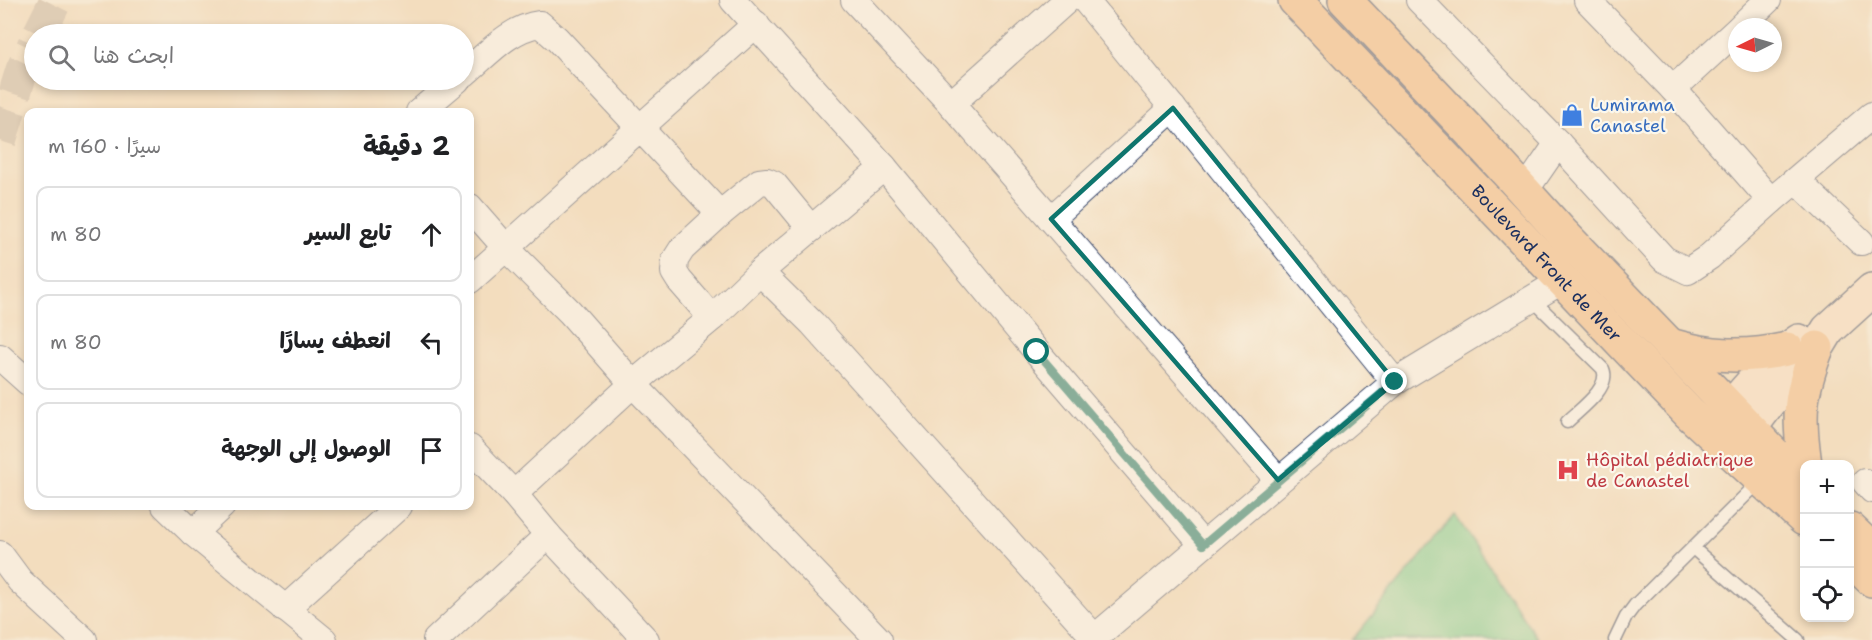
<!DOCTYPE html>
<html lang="ar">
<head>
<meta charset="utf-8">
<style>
  body { margin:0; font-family:"Shantell Sans","Playpen Sans Arabic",sans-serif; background:#f6f6f6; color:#202124; direction:rtl }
  .controls { position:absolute; right:18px; bottom:18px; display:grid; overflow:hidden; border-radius:12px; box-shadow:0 3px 9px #0003 }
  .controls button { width:54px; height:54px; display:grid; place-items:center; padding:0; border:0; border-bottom:2px solid #e0e0e0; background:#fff; color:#202124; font:30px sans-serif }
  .compass { position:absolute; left:1728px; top:18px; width:54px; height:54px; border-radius:50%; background:#fff; box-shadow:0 3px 9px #0003; rotate:265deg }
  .stop { position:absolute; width:18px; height:18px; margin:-14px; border:4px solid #0f766e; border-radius:50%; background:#fff }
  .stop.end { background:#0f766e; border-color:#fff; box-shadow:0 2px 6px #0008 }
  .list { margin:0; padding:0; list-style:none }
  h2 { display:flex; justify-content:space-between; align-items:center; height:78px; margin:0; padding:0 24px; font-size:26px }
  h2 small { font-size:20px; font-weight:400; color:#757577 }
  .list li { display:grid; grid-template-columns:39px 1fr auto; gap:18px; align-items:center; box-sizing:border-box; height:96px; margin:0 12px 12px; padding:0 12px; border:2px solid #e0e0e0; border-radius:12px }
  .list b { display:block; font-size:22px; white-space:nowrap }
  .list em { font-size:20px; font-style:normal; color:#757577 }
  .icon { flex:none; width:33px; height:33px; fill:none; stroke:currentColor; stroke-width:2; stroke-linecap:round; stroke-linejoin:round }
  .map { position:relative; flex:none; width:1872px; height:640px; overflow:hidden; direction:ltr }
  .search { position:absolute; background:#fff; box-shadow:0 3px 9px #0003; left:24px; top:24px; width:450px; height:66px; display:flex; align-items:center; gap:15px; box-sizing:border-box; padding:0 21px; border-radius:33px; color:#757577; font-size:22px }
  .panel { position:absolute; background:#fff; box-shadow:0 3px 9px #0003; left:24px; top:108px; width:450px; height:402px; border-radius:12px; direction:rtl }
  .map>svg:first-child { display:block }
  .green { fill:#7cd59b; stroke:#4c827c; stroke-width:1.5 }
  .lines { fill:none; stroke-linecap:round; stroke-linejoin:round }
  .highway-tunnel { stroke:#c8baab; stroke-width:33; stroke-dasharray:33 16; stroke-linecap:butt }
  .lane-casing { stroke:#3b496c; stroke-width:15 }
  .street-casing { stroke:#3b496c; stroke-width:28 }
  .secondary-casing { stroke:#3b496c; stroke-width:36 }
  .primary-casing { stroke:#3b496c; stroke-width:36 }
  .lane { stroke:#fff; stroke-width:12 }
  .street { stroke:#fff; stroke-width:26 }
  .secondary { stroke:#fce5cf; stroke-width:33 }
  .primary { stroke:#f7bd88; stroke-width:33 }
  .route { stroke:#0f766e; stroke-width:8 }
  .marked { fill:none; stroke:#0f766e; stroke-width:4.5; stroke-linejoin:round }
  .labels { text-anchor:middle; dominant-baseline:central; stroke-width:4.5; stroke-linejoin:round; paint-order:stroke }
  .shop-label { font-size:18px; fill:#366cbe; stroke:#fbf7ec; text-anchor:start }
  .street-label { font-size:18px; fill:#1b2f5e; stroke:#fbf7ec }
  .health-label { font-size:18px; fill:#be3a42; stroke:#fbf7ec; text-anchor:start }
</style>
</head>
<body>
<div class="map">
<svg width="1872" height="640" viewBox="0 0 1872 640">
  <rect width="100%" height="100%" fill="#fbf7ec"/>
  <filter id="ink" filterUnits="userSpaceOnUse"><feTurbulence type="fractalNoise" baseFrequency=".0167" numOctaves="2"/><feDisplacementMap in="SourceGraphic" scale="12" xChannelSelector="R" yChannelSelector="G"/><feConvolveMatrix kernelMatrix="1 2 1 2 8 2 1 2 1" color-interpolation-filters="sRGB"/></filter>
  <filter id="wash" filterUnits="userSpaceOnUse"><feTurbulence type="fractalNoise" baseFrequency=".008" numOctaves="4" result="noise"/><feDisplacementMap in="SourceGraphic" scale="24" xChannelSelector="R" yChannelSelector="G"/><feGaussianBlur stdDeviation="1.35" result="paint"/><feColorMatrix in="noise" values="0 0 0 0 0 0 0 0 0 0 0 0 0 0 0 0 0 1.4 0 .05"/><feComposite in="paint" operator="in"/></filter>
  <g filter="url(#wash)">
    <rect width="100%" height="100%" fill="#f3ddbe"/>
    <path class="green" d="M1455 515 1537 638 1535 640H1352Z"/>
  </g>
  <g filter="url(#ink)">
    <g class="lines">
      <g class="highway-tunnel">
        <path d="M39 34 56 0"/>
        <path d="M0 141 22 70 34 44"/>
      </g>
      <g class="lane-casing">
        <g id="lane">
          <path d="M1532 299 1603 369C1611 388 1580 409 1567 422"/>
          <path d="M1693 548 1798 640"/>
          <path d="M1615 640 1626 617 1635 605 1760 481"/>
        </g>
      </g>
      <g class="street-casing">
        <g id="street">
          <path d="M733 0 884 167 1037 352 1203 545"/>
          <path d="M854 0 951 104 1278 480"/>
          <path d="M1085 0 1395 382"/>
          <path d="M1419 0 1558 143 1664 259 1688 271 1709 257 1771 201 1872 115"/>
          <path d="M1587 0 1673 89 1771 201"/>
          <path d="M1740 27 1768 0"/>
          <path d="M464 74C487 55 509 28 540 24L557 39 720 214"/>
          <path d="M1673 89 1737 30"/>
          <path d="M951 104 1067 0"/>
          <path d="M419 112 457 80"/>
          <path d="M1797 181 1861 242"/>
          <path d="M1525 191 1558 143"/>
          <path d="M470 207 506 248 570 312 633 384 879 640"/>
          <path d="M1051 219 1173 108"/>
          <path d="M760 272 812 323 1095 638"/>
          <path d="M470 280 756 24"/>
          <path d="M712 318 679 280 674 272 675 260 682 249 720 214 759 182 767 181 774 184 811 229"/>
          <path d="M0 357 28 382"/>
          <path d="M470 448 514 494 548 535 646 640"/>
          <path d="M1865 482 1872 490"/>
          <path d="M514 494 633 384 712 318 760 272 884 167"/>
          <path d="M165 506 193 533 324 640"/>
          <path d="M193 533 222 506"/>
          <path d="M0 554 20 581 84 640"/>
          <path d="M285 609 399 506"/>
          <path d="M436 640 548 535"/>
          <path d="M1092 640 1395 382 1563 280"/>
        </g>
      </g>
      <g class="secondary-casing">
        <g id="secondary">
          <path d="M1714 432C1737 398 1764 365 1799 341"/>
          <path d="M1734 449 1769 403 1817 348 1828 330 1872 290"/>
        </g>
      </g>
      <g class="primary-casing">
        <g id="primary">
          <path id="s1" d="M1295 0 1689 413 1804 519"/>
          <path d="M1345 0 1474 136 1564 235 1804 485"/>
          <path d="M1670 345C1710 357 1746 358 1787 349"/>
          <path d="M1805 464C1798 415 1799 396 1817 348"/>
          <path d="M1850 529 1872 550"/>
          <path d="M1850 559 1872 580"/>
        </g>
      </g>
      <use href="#lane" class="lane"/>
      <use href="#street" class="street"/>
      <use href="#secondary" class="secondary"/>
      <use href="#primary" class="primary"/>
    </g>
  </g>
  <g class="lines" filter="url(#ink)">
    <path class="route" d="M1037 352 1203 545 1395 382"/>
  </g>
  <path d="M0 0H1872V640H0ZM1173 108 1395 382 1278 480 1051 219Z" fill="#f3ddbe" fill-opacity=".55" fill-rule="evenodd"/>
  <path class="marked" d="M1173 108 1395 382 1278 480 1051 219Z"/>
  <defs>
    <g id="shop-bare" transform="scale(1.8)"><path d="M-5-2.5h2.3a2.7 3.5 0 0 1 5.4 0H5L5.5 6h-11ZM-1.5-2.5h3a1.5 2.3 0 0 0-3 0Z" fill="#3f7fe0" stroke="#fbf7ec" stroke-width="2.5" paint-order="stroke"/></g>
    <g id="hospital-bare" transform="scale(1.8)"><path d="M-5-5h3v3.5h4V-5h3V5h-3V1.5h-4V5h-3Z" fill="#e0444e" stroke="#fbf7ec" stroke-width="2.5" paint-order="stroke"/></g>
  </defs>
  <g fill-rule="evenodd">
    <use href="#shop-bare" x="1572" y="115"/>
    <use href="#hospital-bare" x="1568" y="470"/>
  </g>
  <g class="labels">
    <g class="shop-label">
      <text x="1590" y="105">Lumirama<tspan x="1590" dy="21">Canastel</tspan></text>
    </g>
    <g class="street-label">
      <text stroke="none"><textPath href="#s1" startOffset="364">Boulevard Front de Mer</textPath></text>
    </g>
    <g class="health-label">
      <text x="1586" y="460">Hôpital pédiatrique<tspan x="1586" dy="21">de Canastel</tspan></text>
    </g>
  </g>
</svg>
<div class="controls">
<button>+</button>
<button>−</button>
<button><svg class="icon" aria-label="locate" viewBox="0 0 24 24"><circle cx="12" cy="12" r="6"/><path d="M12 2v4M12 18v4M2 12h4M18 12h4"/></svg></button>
</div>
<svg class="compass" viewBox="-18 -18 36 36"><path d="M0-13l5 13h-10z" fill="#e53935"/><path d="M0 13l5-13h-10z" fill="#757577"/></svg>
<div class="stop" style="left:1037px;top:352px"></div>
<div class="stop end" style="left:1395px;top:382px"></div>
<div class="search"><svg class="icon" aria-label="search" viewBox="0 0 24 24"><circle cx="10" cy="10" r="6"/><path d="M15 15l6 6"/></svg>ابحث هنا</div>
<section class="panel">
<h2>2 دقيقة<small>سيرًا · 160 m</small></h2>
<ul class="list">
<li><svg class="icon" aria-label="ahead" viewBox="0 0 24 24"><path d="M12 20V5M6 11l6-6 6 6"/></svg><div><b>تابع السير</b></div><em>80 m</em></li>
<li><svg class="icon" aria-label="left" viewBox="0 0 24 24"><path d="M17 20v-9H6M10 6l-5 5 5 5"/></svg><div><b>انعطف يسارًا</b></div><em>80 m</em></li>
<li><svg class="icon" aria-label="arrive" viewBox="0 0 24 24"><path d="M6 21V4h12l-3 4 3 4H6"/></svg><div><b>الوصول إلى الوجهة</b></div></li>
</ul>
</section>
</div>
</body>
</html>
